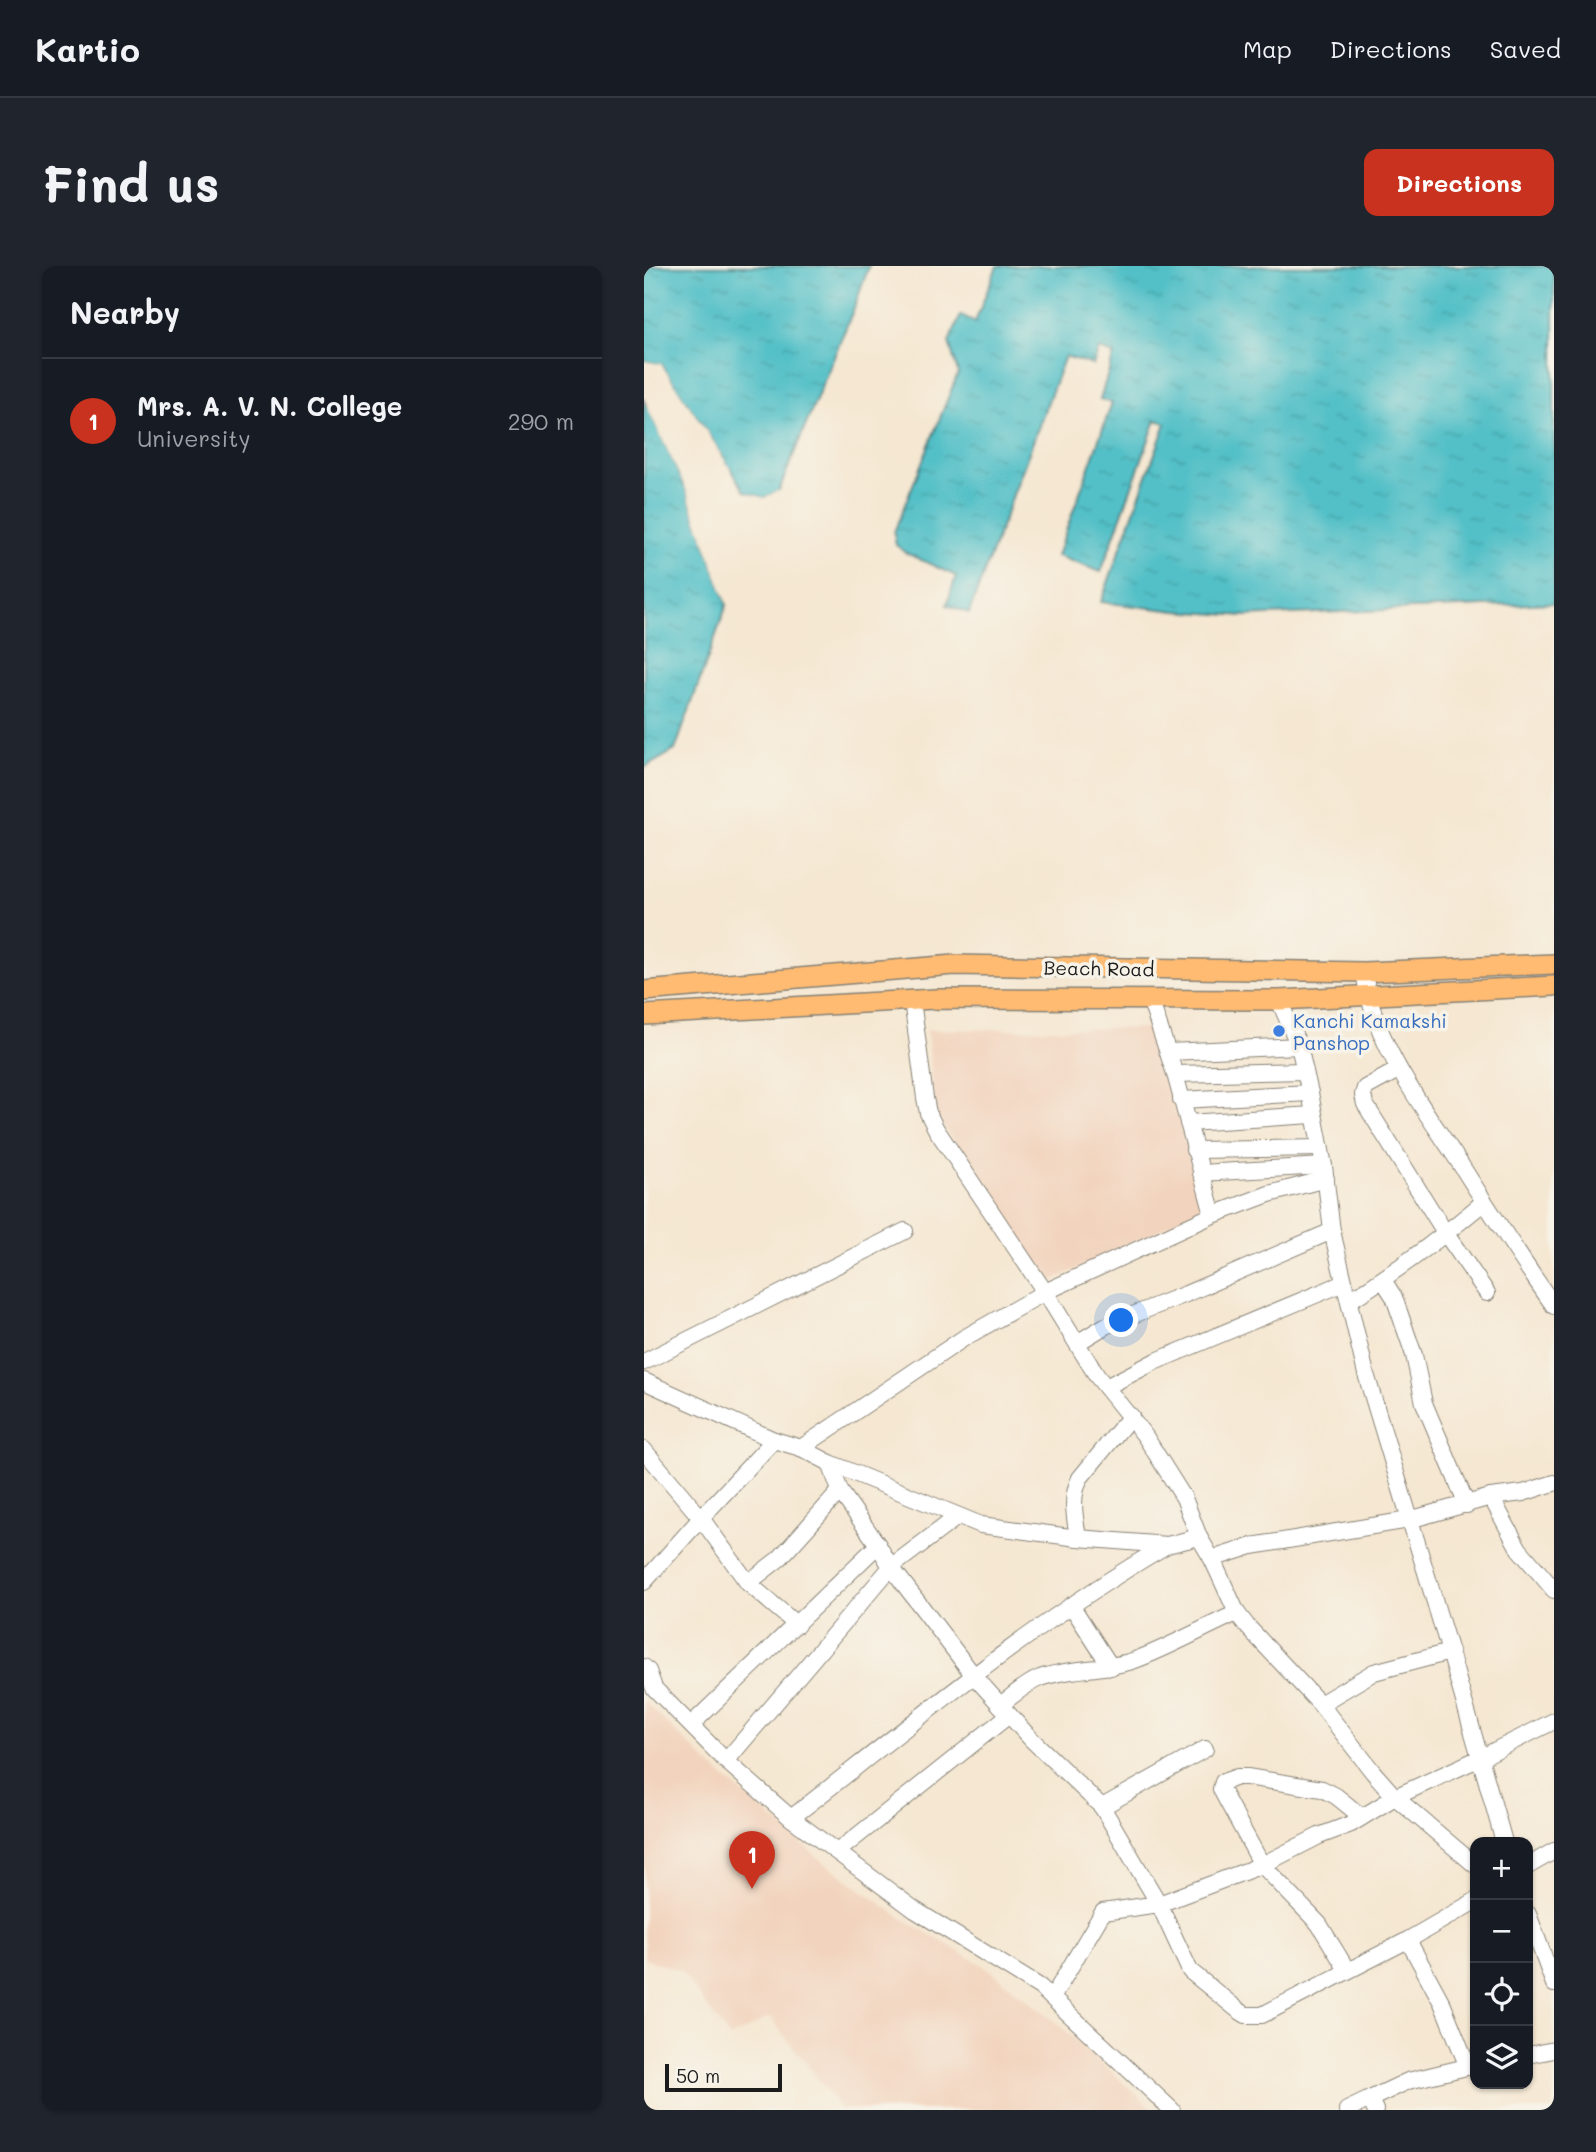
<!DOCTYPE html>
<html lang="en">
<head>
<meta charset="utf-8">
<style>
  body { margin:0; font-family:Mali,sans-serif; background:#20242c; color:#f1f3f6 }
  .controls { position:absolute; right:21px; bottom:21px; display:grid; overflow:hidden; border-radius:14px; box-shadow:0 2px 5px #0004 }
  .controls button { width:63px; height:63px; display:grid; place-items:center; padding:0; border:0; border-bottom:2px solid #363941; background:#171b24; color:#f1f3f6; font:35px sans-serif }
  .scale { position:absolute; left:21px; bottom:18px; width:117px; box-sizing:border-box; padding-left:7px; border:4px solid #1c1c1c; border-top:0; font-size:19px; line-height:24px; white-space:nowrap; color:#1c1c1c; -webkit-text-stroke:5px #f7f3e8; paint-order:stroke }
  .you { position:absolute; left:478px; top:1055px; width:24px; height:24px; margin:-18px; border:5px solid #fff; border-radius:50%; background:#1a73e8; box-shadow:0 0 0 10px #1a73e833 }
  .badge { display:grid; place-items:center; width:46px; height:46px; border-radius:50%; background:#c8321e; color:#fff; font-size:23px; font-weight:700 }
  .pin { position:absolute; translate:-50% -58px; filter:drop-shadow(0 2px 4px #0008) }
  .pin::after { content:''; position:absolute; top:37px; width:24px; height:21px; background:inherit; clip-path:polygon(0 0,100% 0,50% 100%) }
  .list { margin:0; padding:0; list-style:none }
  h2 { display:flex; justify-content:space-between; align-items:center; height:91px; margin:0; padding:0 28px; font-size:30px }
  h2 small { font-size:23px; font-weight:400; color:#9ea1a6 }
  .list li { display:grid; grid-template-columns:46px 1fr auto; gap:21px; align-items:center; box-sizing:border-box; height:126px; padding:0 28px; border-top:2px solid #363941 }
  .list b { display:block; font-size:26px; white-space:nowrap }
  .list p { margin:0; font-size:23px; white-space:nowrap; color:#9ea1a6 }
  .list em { font-size:23px; font-style:normal; color:#9ea1a6 }
  .icon { flex:none; width:38px; height:38px; fill:none; stroke:currentColor; stroke-width:2; stroke-linecap:round; stroke-linejoin:round }
  .map { position:relative; flex:none; width:910px; height:1844px; overflow:hidden; border-radius:14px }
  header { display:flex; align-items:center; gap:42px; box-sizing:border-box; height:98px; padding:0 35px; background:#171b24; border-bottom:2px solid #363941 }
  header strong { font-size:33px }
  nav { display:flex; gap:38px; margin-inline-start:auto; font-size:24px }
  .intro { display:flex; align-items:center; justify-content:space-between; box-sizing:border-box; height:168px; padding:0 42px }
  h1 { margin:0; font-size:49px }
  .button { padding:18px 32px; border-radius:14px; background:#c8321e; color:#fff; font-size:24px; font-weight:700 }
  main { display:flex; gap:42px; padding:0 42px }
  aside { flex:1; background:#171b24; border-radius:14px; box-shadow:0 2px 5px #0004 }
  .map>svg:first-child { display:block }
  .built { fill:#f2d4be }
  .water { fill:url(#water-ripples); stroke:#376e72; stroke-width:2 }
  .pier { fill:#f5e7d1 }
  .lines { fill:none; stroke-linecap:round; stroke-linejoin:round }
  .minor-casing { stroke:#888276; stroke-width:18 }
  .major-casing { stroke:#888276; stroke-width:22 }
  .minor { stroke:#fff; stroke-width:16 }
  .major { stroke:#ffbb71; stroke-width:19 }
  .shop-dot { fill:#3f7fe0; stroke:#f7f3e8; stroke-width:2.5 }
  .labels { text-anchor:middle; dominant-baseline:central; stroke-width:7; stroke-linejoin:round; paint-order:stroke }
  .street-label { font-size:19px; fill:#1c1c1c; stroke:#f7f3e8 }
  .shop-label { font-size:19px; fill:#366cbe; stroke:#f7f3e8; text-anchor:start }
</style>
</head>
<body>
<header>
<strong>Kartio</strong>
<nav><a>Map</a><a>Directions</a><a>Saved</a></nav>
</header>
<div class="intro"><h1>Find us</h1><a class="button">Directions</a></div>
<main>
<aside>
<h2>Nearby<small></small></h2>
<ul class="list">
<li><span class="badge">1</span><div><b>Mrs. A. V. N. College</b><p>University</p></div><em>290 m</em></li>
</ul>
</aside>
<div class="map">
<svg width="910" height="1844" viewBox="0 0 910 1844">
  <defs>
    <pattern id="water-ripples" width="26" height="14" patternUnits="userSpaceOnUse" patternTransform="scale(1.75)"><rect width="26" height="14" fill="#52c0c7"/><path d="M2 4q2-2 4 0t4 0M15 11q2-2 4 0t4 0" fill="none" stroke="#47a4aa"/></pattern>
  </defs>
  <rect width="100%" height="100%" fill="#f7f3e8"/>
  <filter id="ink" filterUnits="userSpaceOnUse"><feTurbulence type="fractalNoise" baseFrequency=".0143" numOctaves="2"/><feDisplacementMap in="SourceGraphic" scale="14" xChannelSelector="R" yChannelSelector="G"/><feConvolveMatrix kernelMatrix="1 2 1 2 8 2 1 2 1" color-interpolation-filters="sRGB"/></filter>
  <filter id="wash" filterUnits="userSpaceOnUse"><feTurbulence type="fractalNoise" baseFrequency=".00686" numOctaves="4" result="noise"/><feDisplacementMap in="SourceGraphic" scale="28" xChannelSelector="R" yChannelSelector="G"/><feGaussianBlur stdDeviation="1.57" result="paint"/><feColorMatrix in="noise" values="0 0 0 0 0 0 0 0 0 0 0 0 0 0 0 0 0 1.4 0 .05"/><feComposite in="paint" operator="in"/></filter>
  <g filter="url(#wash)">
    <rect width="100%" height="100%" fill="#f5e7d1"/>
    <g class="built">
      <path d="M510 762 559 943 405 1016 292 849 283 764Z"/>
      <path d="M0 1435 68 1501 181 1597 253 1649 345 1703 422 1765 510 1844H198L126 1751 86 1772 37 1705 0 1693Z"/>
    </g>
    <g class="water">
      <path d="M0 0H225L210 42 135 224 121 232 101 226 71 178 17 98 0 95Z"/>
      <path d="M353 0H910V337L601 350 532 345 457 336 522 157 512 154 457 306 413 290 468 137 456 133 470 88 455 83 449 99 421 90 325 347 303 339 312 310 262 287 252 279 250 266 314 107 305 76 317 49 331 56Z"/>
      <path d="M0 133 41 221 83 338 31 484 0 502Z"/>
    </g>
    <g class="pier">
      <path d="M0 95 17 98 71 178 100 226 121 232 134 224 133 229 121 236 98 228 69 179 15 101 0 99Z"/>
      <path d="M0 129 3 131 44 220 72 293 85 334 83 338 41 221 4 143Z"/>
    </g>
  </g>
  <g filter="url(#ink)">
    <g class="lines">
      <g class="minor-casing">
        <g id="minor">
          <path d="M720 706C730 778 776 837 815 896 846 945 877 993 910 1040"/>
          <path d="M506 733 531 808 569 949"/>
          <path d="M268 734 281 832 284 847 292 863 401 1026 453 1110 501 1170 540 1232 555 1271 568 1293"/>
          <path d="M635 734 655 780 666 827 680 900 688 965 722 1108 806 1386 860 1576"/>
          <path d="M525 786 655 780"/>
          <path d="M754 804 721 822 719 829 721 838 802 968 843 1027"/>
          <path d="M531 808 661 805"/>
          <path d="M537 834 666 827"/>
          <path d="M544 857 669 849"/>
          <path d="M550 884 676 882"/>
          <path d="M557 907 680 900"/>
          <path d="M739 1014 750 1031 770 1089 780 1137 823 1239"/>
          <path d="M705 1035C753 1005 797 972 840 936"/>
          <path d="M433 1077 461 1060 542 1028 688 965"/>
          <path d="M0 1096 261 965"/>
          <path d="M0 1115 130 1174 157 1182 320 1072 401 1026 569 949 625 928 682 913"/>
          <path d="M462 1121 510 1096 700 1017"/>
          <path d="M157 1182 186 1197 337 1259 434 1272 523 1279 555 1271"/>
          <path d="M0 1184 57 1252 130 1174"/>
          <path d="M186 1197 196 1225 234 1279 247 1301 330 1410 387 1473 458 1541 515 1638 546 1705 594 1744 602 1749H618L764 1674 831 1635"/>
          <path d="M847 1231 875 1283 910 1324"/>
          <path d="M434 1272C431 1251 426 1232 436 1212L487 1150"/>
          <path d="M0 1316 57 1252 104 1317 136 1292 196 1225"/>
          <path d="M104 1317 153 1359"/>
          <path d="M427 1339 467 1401"/>
          <path d="M0 1401 4 1405 10 1422 82 1495 147 1552 271 1644 396 1721 528 1844"/>
          <path d="M676 1438 730 1406 806 1386"/>
          <path d="M356 1439C369 1430 381 1418 396 1412 427 1401 460 1405 491 1394 526 1381 559 1362 593 1347"/>
          <path d="M47 1459 234 1279"/>
          <path d="M82 1495 247 1301 313 1251"/>
          <path d="M458 1541 561 1483"/>
          <path d="M147 1552C269 1457 389 1357 523 1279"/>
          <path d="M193 1586 365 1449"/>
          <path d="M831 1599 751 1531 729 1506 676 1438 603 1360 593 1347 568 1293 608 1280 765 1254 847 1231 879 1227 910 1217"/>
          <path d="M884 1600 910 1585"/>
          <path d="M884 1648 910 1718"/>
          <path d="M764 1674 798 1737 824 1801"/>
          <path d="M703 1704 675 1658 618 1599 675 1570 707 1558 751 1531 836 1492 910 1455"/>
          <path d="M408 1732 459 1646 515 1638 618 1599 581 1531 577 1523 579 1516 593 1511H603L678 1523 692 1530 718 1551"/>
          <path d="M884 1789 910 1784"/>
          <path d="M703 1844 726 1833"/>
          <path d="M731 1844 726 1833 764 1815 831 1799"/>
        </g>
      </g>
      <g class="major-casing">
        <g id="major">
          <path d="M0 725 310 699 720 706 910 698"/>
          <path d="M0 749 291 733 635 734 910 720"/>
        </g>
      </g>
      <use href="#minor" class="minor"/>
      <use href="#major" class="major"/>
    </g>
  </g>
  <circle class="shop-dot" cx="635" cy="765" r="7"/>
  <g class="labels">
    <g class="street-label">
      <text transform="translate(455 702) rotate(1)">Beach Road</text>
    </g>
    <g class="shop-label">
      <text x="649" y="754">Kanchi Kamakshi<tspan x="649" dy="22">Panshop</tspan></text>
    </g>
  </g>
</svg>
<div class="controls">
<button>+</button>
<button>−</button>
<button><svg class="icon" aria-label="locate" viewBox="0 0 24 24"><circle cx="12" cy="12" r="6"/><path d="M12 2v4M12 18v4M2 12h4M18 12h4"/></svg></button>
<button><svg class="icon" aria-label="layers" viewBox="0 0 24 24"><path d="M12 4l9 5-9 5-9-5zM3 14l9 5 9-5"/></svg></button>
</div>
<div class="scale">50 m</div>
<div class="you"></div>
<div class="pin badge" style="left:108px;top:1623px">1</div>
</div>
</main>
</body>
</html>
